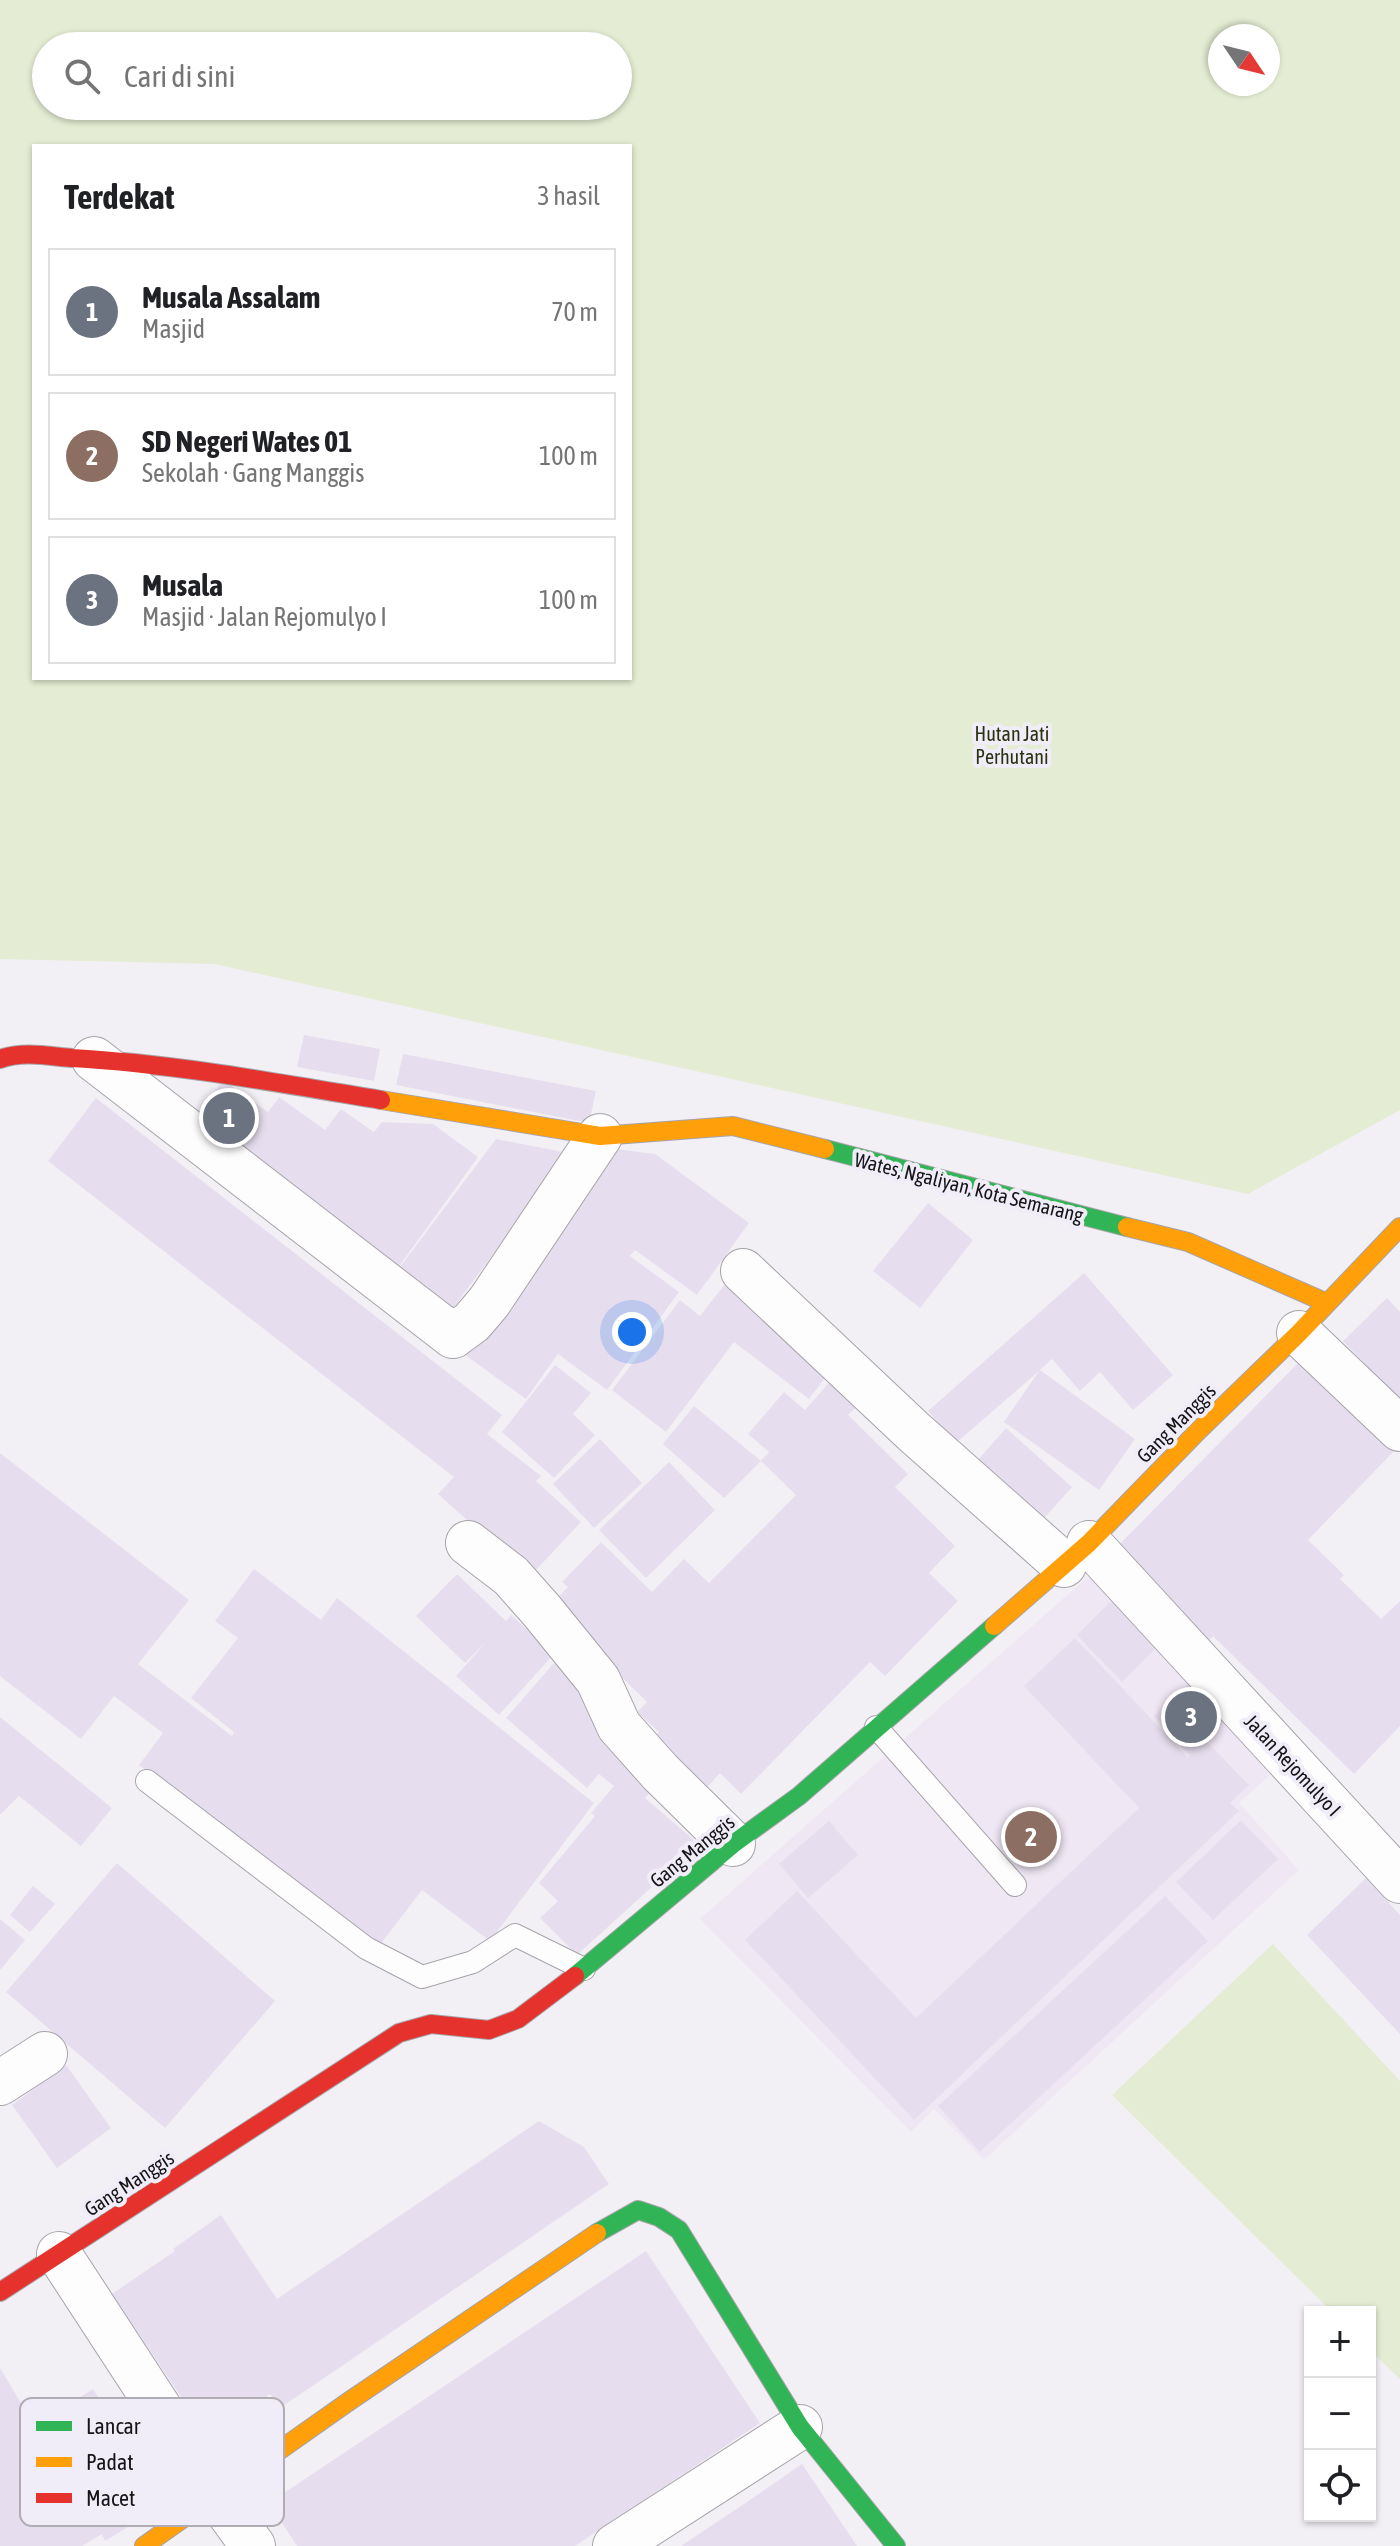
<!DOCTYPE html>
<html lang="id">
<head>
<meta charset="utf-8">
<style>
  body { margin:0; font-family:"Asap Condensed",sans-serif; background:#f6f6f6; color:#202124 }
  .controls { position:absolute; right:24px; bottom:24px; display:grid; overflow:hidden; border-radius:0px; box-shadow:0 2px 6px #0004 }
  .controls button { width:72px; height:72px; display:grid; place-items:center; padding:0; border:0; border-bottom:2px solid #e0e0e0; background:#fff; color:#202124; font:40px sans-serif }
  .compass { position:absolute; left:1208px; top:24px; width:72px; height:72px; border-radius:50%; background:#fff; box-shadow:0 2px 6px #0004; rotate:125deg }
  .you { position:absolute; left:632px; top:1332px; width:28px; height:28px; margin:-20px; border:6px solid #fff; border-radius:50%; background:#1a73e8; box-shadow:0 0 0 12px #1a73e833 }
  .badge { display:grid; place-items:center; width:52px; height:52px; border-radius:50%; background:#b45309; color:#fff; font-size:26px; font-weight:700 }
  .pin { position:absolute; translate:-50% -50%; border:4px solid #fff; box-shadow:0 2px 8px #0006 }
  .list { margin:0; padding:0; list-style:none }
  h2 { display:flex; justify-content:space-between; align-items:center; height:104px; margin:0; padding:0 32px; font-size:34px }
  h2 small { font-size:26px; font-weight:400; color:#757577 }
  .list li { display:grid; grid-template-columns:52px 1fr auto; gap:24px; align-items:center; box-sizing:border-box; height:128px; margin:0 16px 16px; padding:0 16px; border:2px solid #e0e0e0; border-radius:0px }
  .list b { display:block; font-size:30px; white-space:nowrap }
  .list p { margin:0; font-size:26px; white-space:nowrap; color:#757577 }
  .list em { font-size:26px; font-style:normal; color:#757577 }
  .icon { flex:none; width:44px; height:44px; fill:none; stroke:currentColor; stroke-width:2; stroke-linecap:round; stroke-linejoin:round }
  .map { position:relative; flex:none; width:1400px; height:2546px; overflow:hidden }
  .search { position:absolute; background:#fff; box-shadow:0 2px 6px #0004; left:32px; top:32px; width:600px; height:88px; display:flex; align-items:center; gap:20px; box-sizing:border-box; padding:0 28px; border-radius:44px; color:#757577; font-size:30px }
  .panel { position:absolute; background:#fff; box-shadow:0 2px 6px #0004; left:32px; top:144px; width:600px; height:536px; border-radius:0px }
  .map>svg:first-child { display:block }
  .education { fill:#f0e7f4 }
  .green { fill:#e4ecd3; fill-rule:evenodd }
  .building { fill:#e6deee }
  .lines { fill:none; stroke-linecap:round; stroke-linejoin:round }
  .lane-casing { stroke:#a6a4a9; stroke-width:24 }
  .street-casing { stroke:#a6a4a9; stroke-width:46 }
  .fast-casing { stroke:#a6a4a9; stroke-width:20 }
  .slow-casing { stroke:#a6a4a9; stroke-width:20 }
  .jam-casing { stroke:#a6a4a9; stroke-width:20 }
  .lane { stroke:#fdfdfe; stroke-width:22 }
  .street { stroke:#fdfdfe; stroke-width:44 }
  .fast { stroke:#30b455; stroke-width:18 }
  .slow { stroke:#ff9f0a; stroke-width:18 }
  .jam { stroke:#e5322d; stroke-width:18 }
  .labels { text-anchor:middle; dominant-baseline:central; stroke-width:8; stroke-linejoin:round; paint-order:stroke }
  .park-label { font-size:20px; fill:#29310f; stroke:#f1edf8 }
  .street-label { font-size:20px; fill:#151417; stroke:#f1edf8 }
  .key { fill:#f1edf8; stroke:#afacb4; stroke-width:2 }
  .key-label { font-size:22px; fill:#151417 }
</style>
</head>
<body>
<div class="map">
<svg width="1400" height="2546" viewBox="0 0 1400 2546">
  <rect width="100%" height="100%" fill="#f2f0f5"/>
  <path class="education" d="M1095 1575 1281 1765 1239 1803 1299 1870 984 2160 934 2109 911 2132 700 1919 1082 1582Z"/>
  <g class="green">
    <path d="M0 0H1400V1110L1248 1194 215 964 0 959ZM1220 36H1268V84H1220ZM46 46H618V106H46ZM34 146H630V678H34Z"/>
    <path d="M1273 1944 1400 2081V2379L1370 2350V2312H1332L1112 2095Z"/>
  </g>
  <g class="building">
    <path d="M304 1035 380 1049 374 1081 297 1067Z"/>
    <path d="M403 1054 596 1091 589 1123 396 1085Z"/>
    <path d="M223 1080 268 1112 279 1097 325 1130 341 1109 374 1132 382 1122 433 1124 478 1157 395 1272 191 1124Z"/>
    <path d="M96 1098 502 1415 487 1434 541 1476 536 1481 581 1522 533 1573 486 1537 438 1494 454 1477 48 1161Z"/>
    <path d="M496 1139 568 1153 445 1319 391 1279Z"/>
    <path d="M616 1149 655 1154 749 1223 697 1295 635 1250 630 1256 679 1292 607 1390 558 1354 526 1399 465 1355Z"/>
    <path d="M928 1203 973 1240 920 1308 873 1271Z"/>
    <path d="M1084 1273 1173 1375 1133 1410 1100 1372 1080 1391 1052 1359 1040 1370 1135 1439 1099 1490 1004 1422 1039 1371 956 1443 928 1411Z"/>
    <path d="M725 1284 834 1366 809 1399 734 1342 666 1432 612 1390 680 1300 700 1316Z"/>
    <path d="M1387 1298 1400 1312V1400L1343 1341Z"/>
    <path d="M1306 1355 1399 1446 1308 1540 1344 1575 1340 1579 1381 1619 1400 1601V1726L1354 1774 1213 1636 1209 1641 1115 1549Z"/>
    <path d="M555 1365 591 1393 573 1414 595 1435 554 1478 502 1432Z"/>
    <path d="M834 1377 861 1403 848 1415 908 1474 895 1487 955 1546 929 1573 958 1601 885 1676 870 1662 741 1794 720 1773 703 1792 651 1740 659 1732 637 1712 647 1702 550 1606 568 1587 562 1582 601 1542 652 1592 684 1559 709 1583 796 1495 761 1461 769 1452 748 1434 784 1392 805 1410Z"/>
    <path d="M694 1406 761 1461 724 1498 663 1444Z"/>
    <path d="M1006 1428 1072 1487 1037 1526 971 1468Z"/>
    <path d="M600 1439 642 1483 594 1528 553 1484Z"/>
    <path d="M0 1453 189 1600 138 1664 232 1736 234 1732 191 1698 238 1638 215 1621 254 1569 321 1620 337 1598 594 1803 490 1941 422 1890 379 1946 139 1765 163 1733 114 1696 81 1739 0 1676Z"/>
    <path d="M669 1462 715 1510 646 1578 599 1530Z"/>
    <path d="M457 1574 506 1621 511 1615 554 1654 499 1715 456 1676 486 1642 465 1663 416 1616Z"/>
    <path d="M1116 1596 1161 1643 1122 1682 1077 1635Z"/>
    <path d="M1075 1638 1188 1758 1190 1755 1154 1716 1193 1679 1229 1718 1205 1740 1249 1785 1230 1803 1239 1811 914 2120 745 1940 797 1891 916 2018 1139 1808 1024 1686Z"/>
    <path d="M554 1663 601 1704 660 1782 645 1798 694 1840 664 1876 577 1955 540 1918 558 1901 539 1883 595 1816 591 1813 614 1786 599 1774 587 1788 506 1718Z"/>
    <path d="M0 1717 112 1808 81 1846 19 1796 0 1815Z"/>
    <path d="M1241 1820 1278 1859 1213 1920 1176 1882Z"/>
    <path d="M829 1821 858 1855 808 1898 779 1864Z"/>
    <path d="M117 1863 275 2001 165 2128 6 1992Z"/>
    <path d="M1366 1878 1400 1915V2034L1307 1935Z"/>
    <path d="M33 1886 55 1904 30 1932 10 1915Z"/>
    <path d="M1165 1896 1208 1941 980 2152 938 2106Z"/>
    <path d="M0 1919 25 1940 0 1970Z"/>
    <path d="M66 2065 111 2128 57 2168 12 2105Z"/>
    <path d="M539 2121 584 2147 609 2184 280 2408 270 2394 208 2437 112 2294 175 2251 173 2249 221 2215 277 2299Z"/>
    <path d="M646 2251 760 2423 575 2546H297L269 2503Z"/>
    <path d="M0 2368 35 2426 93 2389 164 2505 105 2541 102 2534 82 2546H0Z"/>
    <path d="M802 2464 857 2546H681L738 2508Z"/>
  </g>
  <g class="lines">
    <g class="lane-casing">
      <g id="lane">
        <path d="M876 1727 1015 1885"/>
        <path d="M147 1781 366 1948 422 1977 473 1962 515 1935 584 1969"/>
      </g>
    </g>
    <g class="street-casing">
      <g id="street">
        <path d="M94 1059 453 1336 472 1322 489 1302 600 1136"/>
        <path d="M743 1271 914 1432 1064 1565"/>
        <path d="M1299 1333 1400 1429"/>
        <path d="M468 1543 511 1576 542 1611 598 1680 619 1726 660 1772 733 1844"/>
        <path d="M1089 1543 1400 1881"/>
        <path d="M0 2083 45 2054"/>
        <path d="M59 2254 216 2495 253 2546"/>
        <path d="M615 2546 800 2427"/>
      </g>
    </g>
    <g class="fast-casing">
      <g id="fast">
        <path d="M825 1149 1127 1227"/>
        <path d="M575 1976 733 1844 799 1796 994 1626"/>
        <path d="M597 2233 638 2210 659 2217 679 2230 800 2427 896 2546"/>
      </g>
    </g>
    <g class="slow-casing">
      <g id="slow">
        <path d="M381 1100 600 1136 733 1126 825 1149"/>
        <path d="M1127 1227 1188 1242 1327 1303"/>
        <path d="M994 1626 1089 1543 1198 1431 1299 1333 1400 1227"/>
        <path d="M144 2546 348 2402 597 2233"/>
      </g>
    </g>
    <g class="jam-casing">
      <g id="jam">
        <path d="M0 1059C23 1051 48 1056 72 1058 176 1064 279 1083 381 1100"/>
        <path d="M0 2292 399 2033 431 2024 489 2030 518 2019 575 1976"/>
      </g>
    </g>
    <use href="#lane" class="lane"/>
    <use href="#street" class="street"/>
    <use href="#fast" class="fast"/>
    <use href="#slow" class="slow"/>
    <use href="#jam" class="jam"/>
  </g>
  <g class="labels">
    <g class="park-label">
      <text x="1012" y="733">Hutan Jati<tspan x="1012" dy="23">Perhutani</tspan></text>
    </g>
    <g class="street-label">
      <text transform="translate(969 1187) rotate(14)">Wates, Ngaliyan, Kota Semarang</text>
      <text transform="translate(1176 1423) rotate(-45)">Gang Manggis</text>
      <text transform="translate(1293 1765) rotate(47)">Jalan Rejomulyo I</text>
      <text transform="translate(692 1851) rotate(-39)">Gang Manggis</text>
      <text transform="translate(129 2183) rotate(-33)">Gang Manggis</text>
    </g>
  </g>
  <rect x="20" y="2398" width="264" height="128" rx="12" class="key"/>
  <rect x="36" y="2421" width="36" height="10" fill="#30b455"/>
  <rect x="36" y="2457" width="36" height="10" fill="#ff9f0a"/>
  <rect x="36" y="2493" width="36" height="10" fill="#e5322d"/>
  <g class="key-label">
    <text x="86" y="2434">Lancar</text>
    <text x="86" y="2470">Padat</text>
    <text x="86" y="2506">Macet</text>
  </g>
</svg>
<div class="controls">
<button>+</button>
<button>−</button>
<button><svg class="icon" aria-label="locate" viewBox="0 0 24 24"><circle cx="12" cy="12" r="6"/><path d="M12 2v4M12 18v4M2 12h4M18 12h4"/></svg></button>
</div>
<svg class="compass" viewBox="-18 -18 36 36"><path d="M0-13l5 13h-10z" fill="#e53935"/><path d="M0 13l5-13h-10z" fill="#757577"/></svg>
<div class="you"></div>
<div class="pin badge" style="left:229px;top:1118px;background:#6b7280">1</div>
<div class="pin badge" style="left:1031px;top:1837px;background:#8d6e63">2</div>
<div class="pin badge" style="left:1191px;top:1717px;background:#6b7280">3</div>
<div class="search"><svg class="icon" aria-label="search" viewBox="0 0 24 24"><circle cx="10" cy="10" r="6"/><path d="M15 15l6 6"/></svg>Cari di sini</div>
<section class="panel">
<h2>Terdekat<small>3 hasil</small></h2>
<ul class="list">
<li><span class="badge" style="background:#6b7280">1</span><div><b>Musala Assalam</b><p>Masjid</p></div><em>70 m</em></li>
<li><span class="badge" style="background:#8d6e63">2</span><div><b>SD Negeri Wates 01</b><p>Sekolah · Gang Manggis</p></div><em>100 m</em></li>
<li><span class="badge" style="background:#6b7280">3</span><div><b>Musala</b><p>Masjid · Jalan Rejomulyo I</p></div><em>100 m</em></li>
</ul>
</section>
</div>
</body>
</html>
